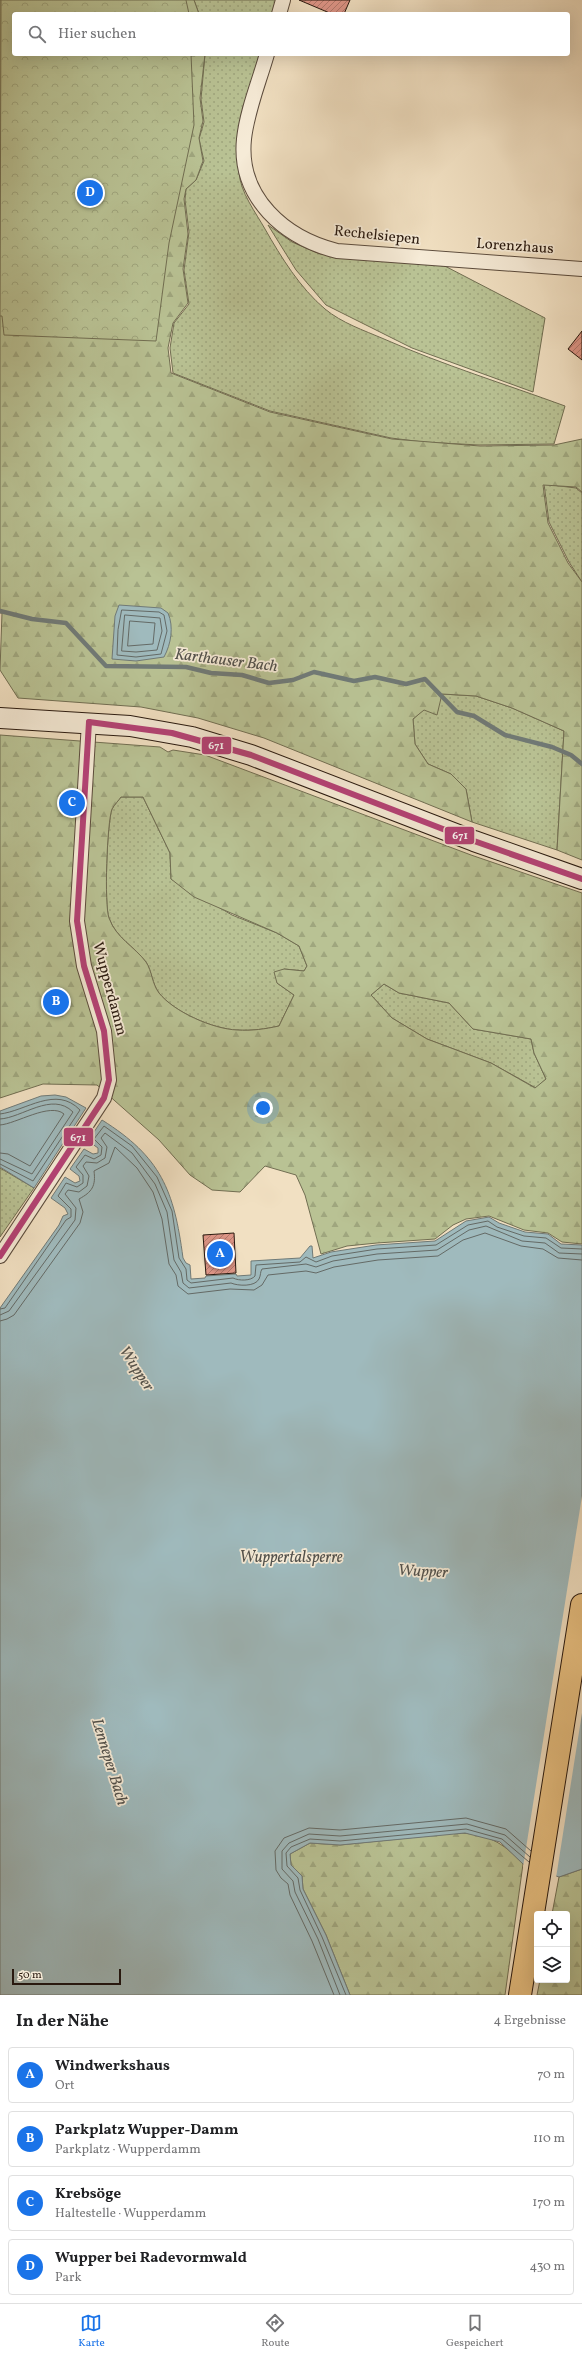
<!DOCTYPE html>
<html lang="de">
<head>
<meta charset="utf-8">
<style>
  body { margin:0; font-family:Vollkorn,serif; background:#f2f2f2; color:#202124 }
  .controls { position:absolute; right:12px; bottom:12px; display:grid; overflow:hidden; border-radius:4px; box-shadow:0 4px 16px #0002 }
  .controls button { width:36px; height:36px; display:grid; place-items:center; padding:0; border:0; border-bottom:1px solid #e0e0e0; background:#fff; color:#202124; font:20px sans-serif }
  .scale { position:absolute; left:12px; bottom:10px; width:109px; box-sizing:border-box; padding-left:4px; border:2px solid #29190f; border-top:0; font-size:11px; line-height:14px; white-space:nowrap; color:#29190f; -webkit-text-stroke:3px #f6ebd7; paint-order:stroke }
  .you { position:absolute; left:263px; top:1108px; width:14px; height:14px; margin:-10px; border:3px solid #fff; border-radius:50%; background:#1a73e8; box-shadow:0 0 0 6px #1a73e833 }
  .badge { display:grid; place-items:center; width:26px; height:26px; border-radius:50%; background:#1a73e8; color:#fff; font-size:13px; font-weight:700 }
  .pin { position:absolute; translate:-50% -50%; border:2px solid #fff; box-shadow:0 1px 4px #0006 }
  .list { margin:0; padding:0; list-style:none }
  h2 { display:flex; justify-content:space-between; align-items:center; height:52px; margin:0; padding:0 16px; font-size:17px }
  h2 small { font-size:13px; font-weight:400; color:#757577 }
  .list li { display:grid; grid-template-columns:26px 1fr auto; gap:12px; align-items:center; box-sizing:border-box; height:56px; margin:0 8px 8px; padding:0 8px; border:1px solid #e0e0e0; border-radius:4px }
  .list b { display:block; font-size:15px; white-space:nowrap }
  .list p { margin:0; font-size:13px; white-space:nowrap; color:#757577 }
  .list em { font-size:13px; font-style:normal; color:#757577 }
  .icon { flex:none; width:22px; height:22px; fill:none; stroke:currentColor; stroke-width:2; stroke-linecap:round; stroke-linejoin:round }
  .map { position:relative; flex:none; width:582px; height:1995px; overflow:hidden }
  .search { position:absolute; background:#fff; box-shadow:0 4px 16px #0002; left:12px; right:12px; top:12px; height:44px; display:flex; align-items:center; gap:10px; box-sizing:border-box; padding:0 14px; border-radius:4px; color:#757577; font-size:15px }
  .sheet { height:308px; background:#fff }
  nav { display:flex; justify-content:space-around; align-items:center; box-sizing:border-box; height:56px; border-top:1px solid #e0e0e0; background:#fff; font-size:11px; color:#757577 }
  nav a { display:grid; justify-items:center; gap:2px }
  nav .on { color:#1a73e8 }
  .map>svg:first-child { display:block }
  .grass { fill:url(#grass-dots); stroke:#716e52 }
  .forest { fill:url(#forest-firs); stroke:#716e52; fill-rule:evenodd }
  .park { fill:url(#park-crowns); stroke:#716e52 }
  .water { fill:#9fbabd; stroke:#707a77 }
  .pier { fill:#f1e0c2 }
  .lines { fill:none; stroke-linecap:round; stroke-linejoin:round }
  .shore { stroke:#646a66; stroke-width:1 }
  .stream { stroke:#707a77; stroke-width:4.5 }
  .building { fill:url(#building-hatch); stroke:#29190f }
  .street-casing { stroke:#5b4b3c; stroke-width:16 }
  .secondary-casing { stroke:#29190f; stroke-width:22 }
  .primary-casing { stroke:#29190f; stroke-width:24 }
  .street { stroke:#f6ebd7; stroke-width:14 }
  .secondary { stroke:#f6ebd7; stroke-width:20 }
  .primary { stroke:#e8c081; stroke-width:22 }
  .bus-1-casing { stroke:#f6ebd7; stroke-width:9 }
  .bus-1 { stroke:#b54176; stroke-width:6 }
  .labels { text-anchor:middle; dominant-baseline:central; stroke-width:3.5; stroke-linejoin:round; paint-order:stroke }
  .street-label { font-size:15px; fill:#29190f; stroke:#f6ebd7 }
  .water-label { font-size:16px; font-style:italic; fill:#52514c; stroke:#f6ebd7 }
  .line-badge { stroke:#f6ebd7; stroke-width:1.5 }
  .badge-label { font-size:11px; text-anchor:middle; font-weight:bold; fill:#fff }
</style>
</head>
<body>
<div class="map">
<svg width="582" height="1995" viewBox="0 0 582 1995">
  <defs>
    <pattern id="grass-dots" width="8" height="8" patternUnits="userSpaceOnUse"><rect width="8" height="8" fill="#b9c294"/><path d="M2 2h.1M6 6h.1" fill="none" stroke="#9fa67e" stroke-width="1.8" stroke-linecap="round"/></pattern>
    <pattern id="forest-firs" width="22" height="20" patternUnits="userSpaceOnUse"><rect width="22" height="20" fill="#b9c294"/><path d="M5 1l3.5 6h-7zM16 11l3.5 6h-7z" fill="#9fa67e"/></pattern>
    <pattern id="park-crowns" width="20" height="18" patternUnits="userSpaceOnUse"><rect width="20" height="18" fill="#b9c294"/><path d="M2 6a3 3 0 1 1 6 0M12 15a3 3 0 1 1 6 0" fill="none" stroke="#9fa67e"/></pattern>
    <pattern id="building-hatch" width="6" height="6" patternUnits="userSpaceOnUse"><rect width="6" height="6" fill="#dd9586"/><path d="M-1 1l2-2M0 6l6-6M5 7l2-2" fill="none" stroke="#b3796c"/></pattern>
  </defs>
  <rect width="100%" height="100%" fill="#f1e0c2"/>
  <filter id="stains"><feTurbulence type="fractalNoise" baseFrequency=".005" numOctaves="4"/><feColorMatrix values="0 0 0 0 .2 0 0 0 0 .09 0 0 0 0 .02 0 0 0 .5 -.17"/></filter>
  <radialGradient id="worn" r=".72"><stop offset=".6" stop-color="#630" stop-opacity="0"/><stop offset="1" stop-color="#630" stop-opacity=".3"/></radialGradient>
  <g class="grass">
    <path d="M194 0H280L276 14H199Z"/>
    <path d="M205 54H264C255 89 238 137 239 172 240 192 256 213 265 229 281 257 300 288 325 309 342 323 363 330 384 339 443 365 505 384 565 406L554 444 479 445 423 442 391 438 270 411 173 373 170 348 174 323 189 304 184 270 189 232 185 200 186 189 196 180 204 161 199 139 204 122 201 99Z"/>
    <path d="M268 225 292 242 320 254 441 264 545 318 533 392 412 348 326 305 296 270Z"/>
    <path d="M544 484 576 488 582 493V582L569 562 549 522Z"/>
    <path d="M442 694 476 696 512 708 564 731 557 850 472 822 466 789 451 774 428 764 415 744 413 719Z"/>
    <path d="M121 797H143L170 853 171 879 232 915 277 933 299 946 307 966 304 971 284 969 277 983 294 995 279 1026C265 1029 252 1031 237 1030 213 1029 174 1012 159 993 152 984 152 971 146 962 134 946 116 938 109 918 104 905 107 823 112 809 114 805 119 800 121 797Z"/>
    <path d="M384 984 399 993 449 1003 473 1029 531 1039 534 1053 546 1079 536 1088 491 1063 427 1039 392 1018 371 995Z"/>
    <path d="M0 1168 34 1188 0 1237Z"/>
  </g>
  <g class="forest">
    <path d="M0 0H194L199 14H14V54H205L200 98 203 121 199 138 203 161 196 180 186 189 184 199 188 234 183 269 188 303 173 323 168 348 171 373 270 412 392 439 480 446 554 445 582 439V492L576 487 543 485 548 523 568 563 582 582V860L557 850 564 731 512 708 476 696 442 694 437 715 424 710 413 719 415 744 428 764 451 774 466 789 472 822 264 738 198 718 141 707 18 698 0 670 2 613H0Z"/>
    <path d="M0 735 160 747 168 752 173 750 205 755 471 855 582 893V1244L562 1242 548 1233 524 1230 489 1216 466 1219 453 1225 435 1239 377 1243 347 1246 321 1254 305 1195 296 1175 265 1166 240 1192 212 1190 190 1175 159 1140 97 1085 43 1084 0 1098ZM121 797H143L170 853 171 879 194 897 277 933 299 946 307 966 304 971 284 969 274 972 277 983 294 995 279 1026C265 1029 252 1031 237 1030 213 1029 174 1012 159 993 152 984 152 971 146 962 134 946 116 938 109 918 104 905 107 822 112 809 114 805 119 800 121 797ZM384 984 399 993 449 1003 473 1029 531 1039 534 1053 546 1079 535 1088 491 1063 427 1039 392 1018 371 995Z"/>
    <path d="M456 1833C486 1833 503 1842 523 1864L505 1995H350L326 1935 303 1889 302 1876 291 1865 290 1854 310 1843 340 1845Z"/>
    <path d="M582 1869V1995H537L540 1980H567V1914H552L559 1877Z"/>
  </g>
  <path class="park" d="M1 0H186L189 14H14V54H191L194 125 169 243 156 341 4 335 2 316H0Z"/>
  <g class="water">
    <path d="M119 605 161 608 168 613C174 627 171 644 164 657L136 661 112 659 115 616Z"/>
    <path d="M55 1095 66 1097 86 1108 34 1188 0 1167V1111L41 1096Z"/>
    <path d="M102 1120C161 1157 174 1190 183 1258L186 1263 190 1265 191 1279 205 1278 206 1276 236 1274 237 1276 251 1275V1261L300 1258 310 1246H312L313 1258 331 1252 376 1245 435 1241 466 1221 489 1217 499 1223 525 1232 548 1234 561 1244 582 1245V1869L559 1877 523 1864 500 1842 465 1833 340 1845 310 1843 290 1854 291 1865 302 1876 303 1889 326 1935 350 1995H0V1308L59 1225 63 1216 68 1214 65 1208 51 1198 65 1177 75 1183 80 1181 79 1176 70 1169 84 1149 93 1154 98 1153V1148L88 1141Z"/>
  </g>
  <path class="pier" d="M582 1496V1713L556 1878 523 1867Z"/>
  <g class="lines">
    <g class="shore">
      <path d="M122 610 159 612 164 615 167 631 161 654 136 657 117 655 118 630Z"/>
      <path d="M125 615 160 618 162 631 157 650 136 652 122 651Z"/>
      <path d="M130 621 155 623 153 644 128 646Z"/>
      <path d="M0 1114C26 1111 56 1085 80 1110L33 1181 0 1164"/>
      <path d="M0 1119C22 1118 52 1091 73 1112L32 1174 0 1159"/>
      <path d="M0 1125C16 1124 50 1102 64 1114L30 1166 8 1154 0 1153"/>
      <path d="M0 1309 5 1308 66 1220 71 1217V1209L58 1196 66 1183 77 1187 83 1183V1175L76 1167 85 1155 94 1159 101 1155 102 1147 94 1139 104 1126 132 1146 157 1177 172 1211 179 1258 186 1269 187 1280 191 1283 233 1278C239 1281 251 1281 255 1276L256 1265 300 1262 306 1257 316 1262 332 1256 377 1249 436 1245 468 1225 488 1221 497 1227 524 1236 546 1238 561 1248 582 1249"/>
      <path d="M0 1315 9 1311 75 1220 76 1208 65 1194 68 1190 79 1192 87 1186 89 1176 83 1166 86 1162 97 1163 105 1158 107 1147 101 1138 105 1133 132 1153 155 1184 167 1212 174 1260 181 1272 183 1283 189 1288 231 1283C238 1286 255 1287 259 1279 261 1275 260 1272 262 1269L306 1264 316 1267 333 1261 377 1254 437 1250 469 1230 486 1226 522 1241 545 1243 559 1253 582 1254"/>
      <path d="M0 1321 7 1319 14 1315 80 1223 83 1212 79 1199C92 1192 96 1186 94 1171L109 1163 115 1147 137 1168 153 1192 162 1219 169 1264 176 1275 178 1286 188 1294 230 1289 254 1290 262 1285 268 1275 306 1271 316 1273 334 1267 378 1260 438 1256 463 1240 485 1233 521 1246 543 1249 558 1258 582 1260"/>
      <path d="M334 1995 312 1941 290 1895 288 1884 281 1878 276 1870 275 1851 284 1838 309 1828 340 1830 466 1818 506 1829 531 1851"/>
      <path d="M340 1995 318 1939 295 1892 293 1881 282 1869V1851L289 1843 309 1834 340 1836 467 1824 505 1835 530 1857"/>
      <path d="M346 1995 322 1937 300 1890 298 1878 287 1866 286 1853 291 1847 310 1839 340 1841 466 1829 502 1839 529 1862"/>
    </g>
    <path class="stream" d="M0 611 32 619 66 623 106 666 186 667 211 673 242 675 269 683 293 680 314 672 354 681 375 677 406 684 425 679 457 712 474 716 505 735 552 747 571 755 582 764"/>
  </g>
  <g class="building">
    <path d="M299 0H350L344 14H332Z"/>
    <path d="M582 331V360L568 349Z"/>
    <path d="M234 1233 236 1273 206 1275 203 1235Z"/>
  </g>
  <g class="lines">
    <g class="street-casing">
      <g id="street">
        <path d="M279 14 283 0"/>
        <path d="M267 54C259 82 247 111 244 139 238 198 285 238 337 251L582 269"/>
        <path d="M0 1256 104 1098 109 1080 104 1031 84 966 77 921 89 722"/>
      </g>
    </g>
    <g class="secondary-casing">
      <path id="secondary" d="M0 718 130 726 192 737 251 755 474 841 582 879"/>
    </g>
    <g class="primary-casing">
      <path id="primary" d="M520 1995 582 1605"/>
    </g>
    <use href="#street" class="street"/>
    <use href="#secondary" class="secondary"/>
    <use href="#primary" class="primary"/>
    <g class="bus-1-casing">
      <g id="bus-1">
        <path d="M89 722 172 733 251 755 474 841 582 879"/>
        <path d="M0 1256 104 1098 109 1080 104 1031 84 966 77 921 89 722"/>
      </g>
    </g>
    <use href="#bus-1" class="bus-1"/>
  </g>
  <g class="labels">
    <g class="street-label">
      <text transform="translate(377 236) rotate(6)">Rechelsiepen</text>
      <text transform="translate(515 247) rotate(4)">Lorenzhaus</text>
      <text transform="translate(109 989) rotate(75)">Wupperdamm</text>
    </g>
    <g class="water-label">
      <text transform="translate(226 661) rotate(7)">Karthauser Bach</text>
      <text transform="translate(136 1369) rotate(57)">Wupper</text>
      <text x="291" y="1558">Wuppertalsperre</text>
      <text transform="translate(423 1572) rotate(3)">Wupper</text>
      <text transform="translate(109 1762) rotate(73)">Lenneper Bach</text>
    </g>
  </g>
  <g class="line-badge">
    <rect x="201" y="736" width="31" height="19" rx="4" fill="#b54176"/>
    <rect x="444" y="826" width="31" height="19" rx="4" fill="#b54176"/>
    <rect x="63" y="1127" width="31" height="20" rx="4" fill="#b54176"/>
  </g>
  <g class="badge-label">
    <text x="216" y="749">671</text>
    <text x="460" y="839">671</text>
    <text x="78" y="1141">671</text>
  </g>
  <rect width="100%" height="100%" filter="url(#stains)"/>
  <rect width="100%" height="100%" fill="url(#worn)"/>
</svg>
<div class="controls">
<button><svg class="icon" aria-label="locate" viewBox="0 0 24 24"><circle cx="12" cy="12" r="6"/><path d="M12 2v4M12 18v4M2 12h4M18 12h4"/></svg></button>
<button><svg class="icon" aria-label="layers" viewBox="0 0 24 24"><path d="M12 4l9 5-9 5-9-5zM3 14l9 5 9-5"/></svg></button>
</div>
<div class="scale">50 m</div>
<div class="you"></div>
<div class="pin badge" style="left:220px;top:1254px">A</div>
<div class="pin badge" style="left:56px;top:1002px">B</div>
<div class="pin badge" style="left:72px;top:803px">C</div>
<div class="pin badge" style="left:90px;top:193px">D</div>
<div class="search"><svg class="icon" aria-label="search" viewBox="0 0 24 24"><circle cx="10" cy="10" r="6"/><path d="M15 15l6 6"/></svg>Hier suchen</div>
</div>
<section class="sheet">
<h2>In der Nähe<small>4 Ergebnisse</small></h2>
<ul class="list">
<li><span class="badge">A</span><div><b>Windwerkshaus</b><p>Ort</p></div><em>70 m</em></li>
<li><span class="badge">B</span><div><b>Parkplatz Wupper-Damm</b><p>Parkplatz · Wupperdamm</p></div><em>110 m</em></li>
<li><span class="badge">C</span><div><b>Krebsöge</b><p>Haltestelle · Wupperdamm</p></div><em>170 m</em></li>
<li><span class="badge">D</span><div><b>Wupper bei Radevormwald</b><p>Park</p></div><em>430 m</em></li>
</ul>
</section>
<nav>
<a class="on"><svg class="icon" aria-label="map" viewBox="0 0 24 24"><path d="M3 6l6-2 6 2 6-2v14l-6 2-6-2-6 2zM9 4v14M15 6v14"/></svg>Karte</a>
<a><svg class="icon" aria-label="directions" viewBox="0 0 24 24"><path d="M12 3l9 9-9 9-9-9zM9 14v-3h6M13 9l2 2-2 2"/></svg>Route</a>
<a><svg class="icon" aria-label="saved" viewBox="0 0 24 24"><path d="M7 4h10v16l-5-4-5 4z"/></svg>Gespeichert</a>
</nav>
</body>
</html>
